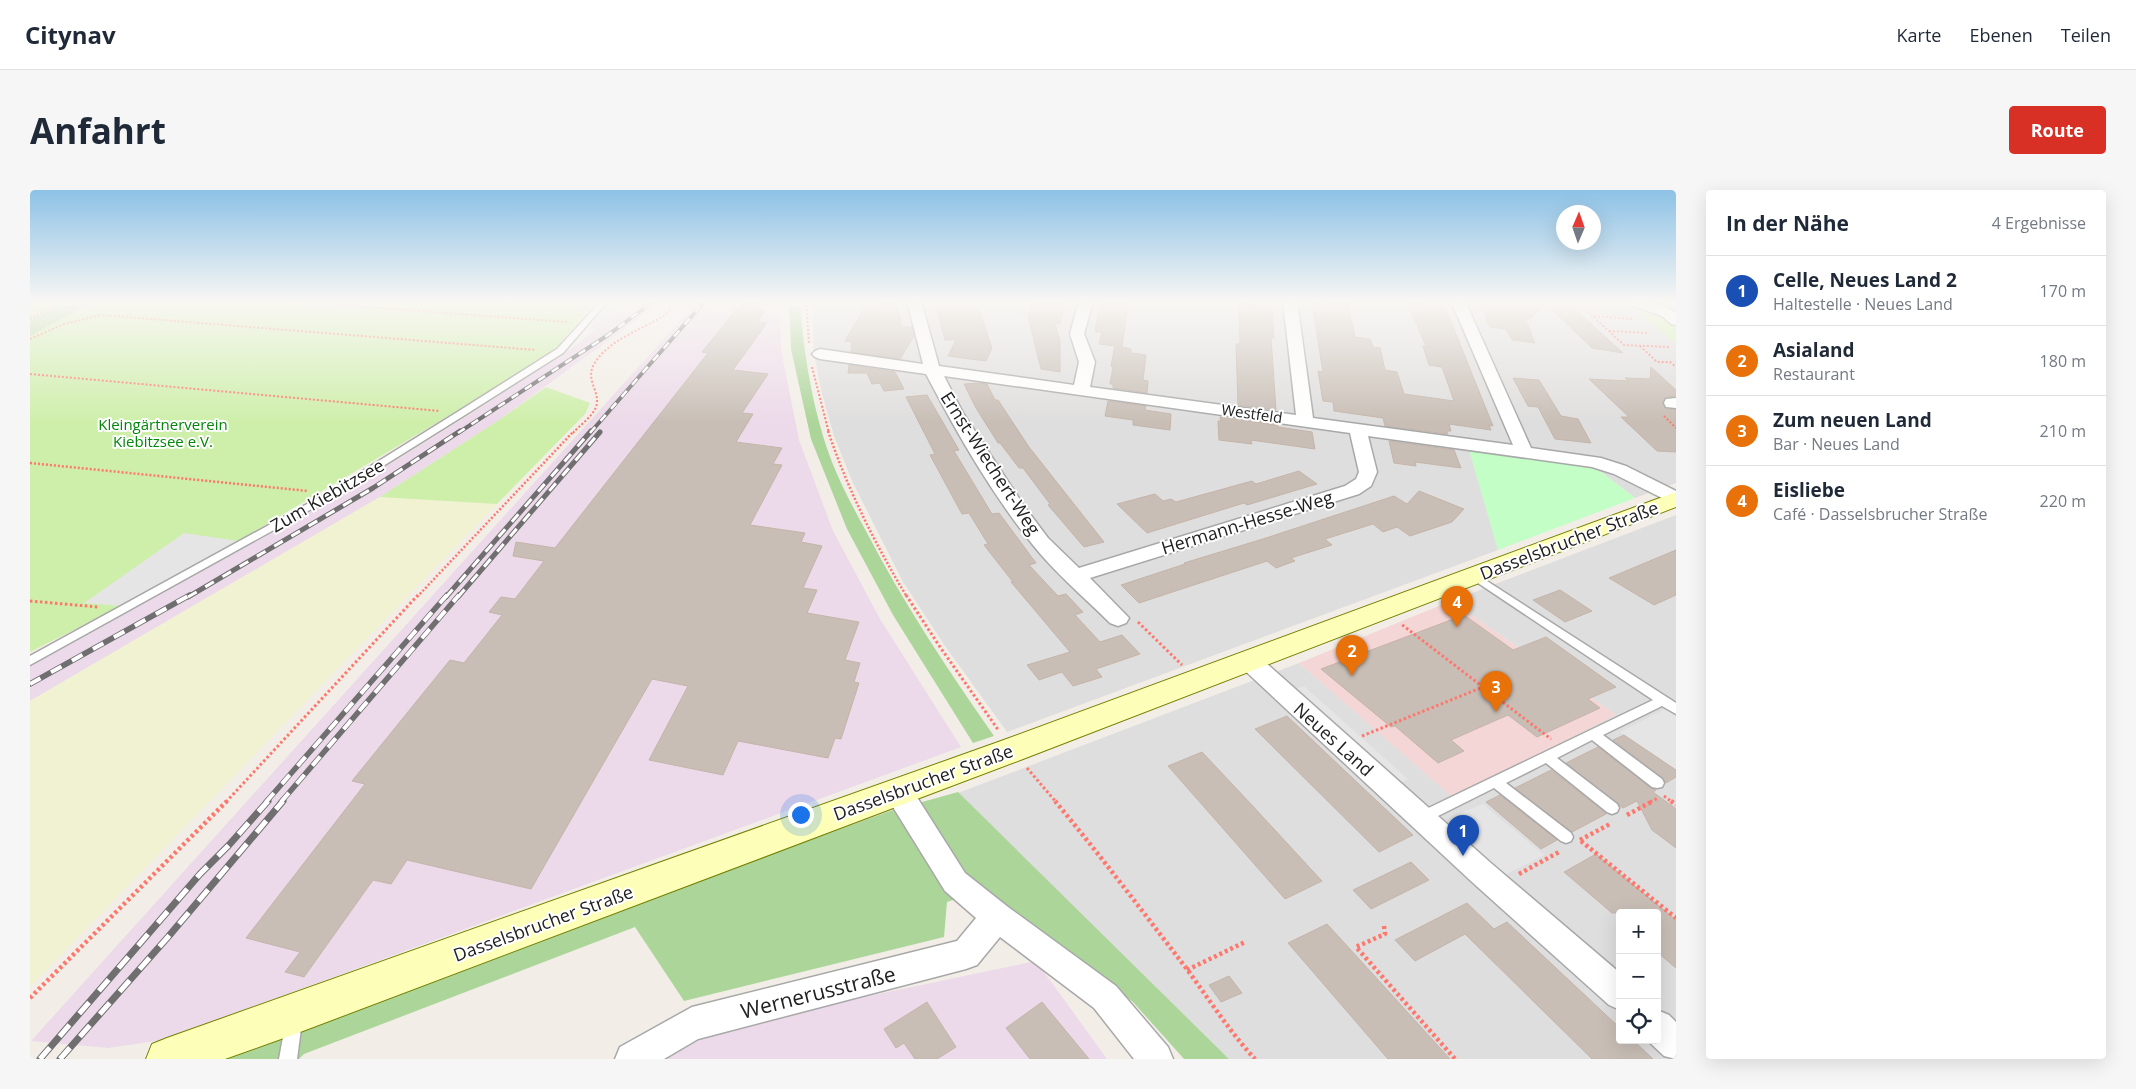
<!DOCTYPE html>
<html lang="de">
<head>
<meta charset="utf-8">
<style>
  body { margin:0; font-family:"Open Sans",sans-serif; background:#f6f6f7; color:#1f2937 }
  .controls { position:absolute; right:15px; bottom:15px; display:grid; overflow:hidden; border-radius:5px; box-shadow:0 5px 20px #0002 }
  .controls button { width:45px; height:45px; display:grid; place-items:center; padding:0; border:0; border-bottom:1px solid #e0e1e3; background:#fff; color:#1f2937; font:25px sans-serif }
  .compass { position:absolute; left:1526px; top:15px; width:45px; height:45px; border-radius:50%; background:#fff; box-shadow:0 5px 20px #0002; rotate:2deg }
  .you { position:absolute; left:770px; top:624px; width:18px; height:18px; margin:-12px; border:4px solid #fff; border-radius:50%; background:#1a73e8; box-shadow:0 0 0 8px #1a73e833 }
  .badge { display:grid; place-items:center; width:32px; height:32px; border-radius:50%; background:#d93025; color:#fff; font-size:16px; font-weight:700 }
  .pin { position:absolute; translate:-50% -41px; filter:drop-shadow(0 1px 2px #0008) }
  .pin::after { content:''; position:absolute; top:26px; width:18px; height:15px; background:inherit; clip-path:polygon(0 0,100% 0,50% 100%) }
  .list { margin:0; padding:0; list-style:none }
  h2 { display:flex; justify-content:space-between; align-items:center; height:65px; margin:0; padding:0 20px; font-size:21px }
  h2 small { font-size:16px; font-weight:400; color:#747a83 }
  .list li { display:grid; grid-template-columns:32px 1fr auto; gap:15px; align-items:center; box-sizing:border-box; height:70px; padding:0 20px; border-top:1px solid #e0e1e3 }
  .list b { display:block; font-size:19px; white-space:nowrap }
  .list p { margin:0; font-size:16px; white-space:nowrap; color:#747a83 }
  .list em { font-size:16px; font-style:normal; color:#747a83 }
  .icon { flex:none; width:28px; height:28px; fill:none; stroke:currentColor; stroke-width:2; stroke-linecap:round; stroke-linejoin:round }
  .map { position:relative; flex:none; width:1646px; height:869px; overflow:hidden; border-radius:5px }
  header { display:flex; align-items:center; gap:30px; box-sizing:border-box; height:70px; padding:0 25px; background:#fff; border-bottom:1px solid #e0e1e3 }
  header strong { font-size:24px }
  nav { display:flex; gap:28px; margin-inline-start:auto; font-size:18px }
  .intro { display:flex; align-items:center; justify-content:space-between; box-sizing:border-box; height:120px; padding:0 30px }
  h1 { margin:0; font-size:35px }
  .button { padding:12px 22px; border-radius:5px; background:#d93025; color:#fff; font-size:18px; font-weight:700 }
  main { display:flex; gap:30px; padding:0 30px }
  aside { flex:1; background:#fff; border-radius:5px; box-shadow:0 5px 20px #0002 }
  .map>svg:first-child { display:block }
  .residential { fill:#dfdede; fill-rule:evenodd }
  .commercial { fill:#f4d6d6 }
  .industrial { fill:#ecd9e9 }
  .farmland { fill:#f0f2d2 }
  .grass { fill:#ceefaa }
  .forest { fill:#acd599 }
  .park { fill:#c3fec6 }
  .parking { fill:#e5e5e5 }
  .building { fill:#c8beb6; stroke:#c5b4a8 }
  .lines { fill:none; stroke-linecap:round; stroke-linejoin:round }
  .lane-casing { stroke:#a8a8a8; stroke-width:3 }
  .street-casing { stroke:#a8a8a8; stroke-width:3 }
  .secondary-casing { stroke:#768100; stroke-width:2 }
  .path-far3 { stroke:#ff776c; stroke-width:2; stroke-dasharray:2 2; stroke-linecap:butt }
  .path-far2 { stroke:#ff776c; stroke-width:2.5; stroke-dasharray:2 2; stroke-linecap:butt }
  .path-far1 { stroke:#ff776c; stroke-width:3; stroke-dasharray:2.5 2.5; stroke-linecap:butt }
  .path { stroke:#ff776c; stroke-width:4.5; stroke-dasharray:3 3; stroke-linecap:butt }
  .lane { fill:#fff; fill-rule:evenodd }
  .street { fill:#fff; fill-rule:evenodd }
  .secondary { fill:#fdffb9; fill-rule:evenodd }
  .rail-far3-casing { stroke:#6f6f6f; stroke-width:4 }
  .rail-far2-casing { stroke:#6f6f6f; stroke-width:5 }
  .rail-far1-casing { stroke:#6f6f6f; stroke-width:5.5 }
  .rail-casing { stroke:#6f6f6f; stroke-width:7 }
  .rail-far3 { stroke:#fff; stroke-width:2.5; stroke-dasharray:8; stroke-linecap:butt }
  .rail-far2 { stroke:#fff; stroke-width:3; stroke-dasharray:10; stroke-linecap:butt }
  .rail-far1 { stroke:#fff; stroke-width:4; stroke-dasharray:12; stroke-linecap:butt }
  .rail { stroke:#fff; stroke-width:5; stroke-dasharray:15; stroke-linecap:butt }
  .labels { text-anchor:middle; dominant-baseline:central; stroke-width:4; stroke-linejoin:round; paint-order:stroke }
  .far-street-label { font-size:15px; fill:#212121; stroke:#fff }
  .far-park-label { font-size:15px; fill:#04860a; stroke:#fff }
  .street-label { font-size:18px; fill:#212121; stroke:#fff }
  .near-street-label { font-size:21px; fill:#212121; stroke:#fff }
</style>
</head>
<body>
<header>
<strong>Citynav</strong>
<nav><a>Karte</a><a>Ebenen</a><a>Teilen</a></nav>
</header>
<div class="intro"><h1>Anfahrt</h1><a class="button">Route</a></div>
<main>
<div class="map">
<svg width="1646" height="869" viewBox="0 0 1646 869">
  <rect width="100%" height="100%" fill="#f2eee7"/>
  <g class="residential">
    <path d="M782 111H1646V293L1605 308 1566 278 1440 260 1468 360 977 542 915 456 873 392 822 291 804 246 791 200 784 163Z"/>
    <path d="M1646 325V869H1199L928 603 1269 473 1417 602 1586 525 1421 411ZM1590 723H1627V850H1590Z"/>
  </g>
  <path class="commercial" d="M1421 411 1586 525 1422 607 1269 473Z"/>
  <g class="industrial">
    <path d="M605 111H633L466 232 350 307 0 511V476L306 307 437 226 535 163Z"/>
    <path d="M668 111H754L750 122 751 160 769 250 803 341 850 429 931 557 132 850 78 858 1 851Z"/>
    <path d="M1006 771 1077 869H637L691 837Z"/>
  </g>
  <path class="farmland" d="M350 307 467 314 0 797V511Z"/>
  <g class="grass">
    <path d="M0 111H567L523 161 425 222 208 351 91 416 0 462Z"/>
    <path d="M1593 113 1634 127 1646 137V151H1643L1602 117H1595Z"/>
    <path d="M516 197 560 213 555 224 467 314 350 307 466 232Z"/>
  </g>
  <g class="forest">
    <path d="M37 111H65L0 146V131Z"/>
    <path d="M759 111H770C773 157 780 202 793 246 803 280 820 312 837 343 874 414 918 480 964 546L943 553 863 425 817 339 781 249 761 159Z"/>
    <path d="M928 602 1199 869H1154L1103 812 955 699 917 712 914 747 654 811 605 737 274 864 269 869H178L860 621Z"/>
  </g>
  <path class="park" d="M1439 260 1566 278 1605 308 1468 360Z"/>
  <g class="parking">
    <path d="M581 111H605L566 140 559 139Z"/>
    <path d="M154 343 208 351 91 416 54 413Z"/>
    <path d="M1274 496 1378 589 1367 594 1263 500Z"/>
    <path d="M1637 518 1646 524V580L1590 542Z"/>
    <path d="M1453 614 1514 665 1475 685 1432 645 1428 624Z"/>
  </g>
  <g class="building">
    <path d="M713 111H734L728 119 735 120 728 132 737 133 703 180 738 184 712 223 723 224 706 252 752 258 743 274 752 275 720 335 775 343 771 352 792 356 773 398 787 400 777 423 829 432 815 470 830 473 824 492 829 493 811 549 805 548 798 568 708 551 693 585 619 570 658 496 622 489 501 699 377 670 361 694 343 690 274 787 255 782 270 762 216 748 335 594 322 591 420 470 434 473 472 425 459 422 471 407 485 409 514 371 483 366 486 352 525 358 678 163 672 162Z"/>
    <path d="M845 111H866L872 137H882L884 146 870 169 821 162 822 152 815 151 835 117H846Z"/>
    <path d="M1002 111H1035L1030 134H1025L1030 150V182L1011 179 998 126Z"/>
    <path d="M1072 111H1098L1092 157 1101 159V163L1116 165 1113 190 1118 191 1117 203 1083 198V194H1080L1083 177 1081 176 1085 156 1069 154 1072 142H1066L1065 139Z"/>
    <path d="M1294 111 1318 114 1325 147 1340 149 1343 157 1350 158 1355 180 1367 182 1374 204 1424 211 1412 177 1399 175 1393 156H1396L1377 112 1415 117 1463 236 1459 235 1461 240 1419 234 1421 241H1416L1418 244 1355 236 1353 228 1304 221 1303 212 1293 211 1288 181 1293 182 1282 113 1295 115Z"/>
    <path d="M1209 112 1229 115V118L1242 119 1244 148H1241L1246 220 1208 215 1206 154H1210Z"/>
    <path d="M1450 114 1513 118 1496 131 1505 153 1482 150 1476 139 1460 137Z"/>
    <path d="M906 117 949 119 962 158 956 171 918 166 926 150H915Z"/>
    <path d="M1520 118 1543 119 1549 123 1593 163 1562 158Z"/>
    <path d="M819 175 865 182 874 199 854 201 850 193 842 194 837 183H818Z"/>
    <path d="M1621 177 1646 200V206L1636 207 1632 212 1636 219 1646 220V262L1627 261 1591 227H1599L1559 189 1599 191 1595 188 1620 189Z"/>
    <path d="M1483 188 1509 190 1531 226 1548 229 1561 253 1525 249 1508 217 1498 216Z"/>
    <path d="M949 193 957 194 965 210H968L999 257 1074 352 1054 357 1018 315 1020 314 993 278H989L970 253H968L946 218 934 194Z"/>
    <path d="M897 205 929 260 924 261 962 324 969 323 1006 373 999 375 1028 406 1036 404 1053 422 1045 425 1070 452 1092 445 1110 464 1066 479 1072 487 1043 496 1032 482 1009 490 997 475 1040 462 981 392H983L954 355 958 354 939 323 932 324 900 265 905 264 876 207Z"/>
    <path d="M1078 211 1116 216 1115 220 1141 224 1140 240 1103 235V230L1075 226Z"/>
    <path d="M1190 227 1247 235 1248 237 1282 242 1285 259 1221 250 1222 254 1189 250 1188 231H1191Z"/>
    <path d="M1359 251 1424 260 1431 278 1385 272 1386 276 1364 273Z"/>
    <path d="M1269 281 1287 294 1217 315 1214 313 1117 343 1087 314 1125 304 1133 311 1141 309 1146 312 1222 291 1226 294Z"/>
    <path d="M1389 301 1434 319 1422 332 1380 346 1367 337 1353 342 1343 334 1295 349 1302 355 1261 368 1265 371 1246 378 1237 371 1109 413 1091 395 1155 374 1154 373 1236 348 1364 306 1377 314Z"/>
    <path d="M1646 360V405L1624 415 1579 388Z"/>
    <path d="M1530 400 1562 421 1535 432 1503 410Z"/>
    <path d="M1434 425 1483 460 1516 447 1586 497 1558 509 1570 518 1507 547 1478 525 1421 550 1434 561 1408 573 1365 536 1361 537 1291 479Z"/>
    <path d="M1257 526 1331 596 1383 645 1349 662 1225 539Z"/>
    <path d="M1594 545 1646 580V587L1636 593 1633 588 1583 550Z"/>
    <path d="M1568 557 1621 598 1626 600 1623 602 1646 619V658L1622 640 1607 611 1593 618 1536 573Z"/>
    <path d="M1172 562 1219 612 1292 691 1255 709 1138 576Z"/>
    <path d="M1521 580 1576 623V624L1542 642 1485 598Z"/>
    <path d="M1470 605 1527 650 1511 659 1456 612Z"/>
    <path d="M1566 664 1646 730V778L1627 762V723H1582L1534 682Z"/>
    <path d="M1381 672 1399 690 1341 719 1323 700Z"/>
    <path d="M1437 713 1464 739 1477 732 1590 838V850H1603L1623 869H1562L1435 744 1385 771 1365 750Z"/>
    <path d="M1297 734 1330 770 1420 869H1358L1258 753Z"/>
    <path d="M1199 786 1212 803 1191 812 1179 795Z"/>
    <path d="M897 812 926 857 907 869H885L874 853 866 858 854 839Z"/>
    <path d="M1012 812 1059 869H1000L976 838Z"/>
  </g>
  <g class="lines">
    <g class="lane-casing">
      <g id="lane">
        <path d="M571 111H578L533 163 435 225 305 306 0 475V466L299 302 429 221 527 159Z"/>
        <path d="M1443 382 1646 513V524L1632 516 1573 545 1632 589 1634 593 1632 597 1627 598 1622 597 1562 550 1527 568 1587 614 1589 618 1587 622 1582 624 1577 622 1516 573 1476 593 1541 643 1543 647 1541 651 1536 653 1531 651 1464 598 1396 632 1391 634 1386 632 1384 628 1386 624 1623 510 1439 387 1438 385 1439 383Z"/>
        <path d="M264 823 270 825 272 831 267 869H249L256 831 258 825Z"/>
      </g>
    </g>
    <g class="street-casing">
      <g id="street">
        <path d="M877 111H891L909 176 1044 195 1049 172 1040 144 1049 111H1063L1054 144 1065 172 1060 197 1266 225 1253 111H1267L1283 228 1483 255 1421 111H1435L1501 258 1571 268 1596 276 1646 301V315L1584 284 1562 277 1338 246 1347 282 1341 296 1329 304 1060 388 1099 428 1096 433 1088 436 1080 433C1055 408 1024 382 1003 355 961 303 927 243 896 184L790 169 785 167 782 164 785 161 790 159 893 174ZM914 186 1320 243 1329 282 1326 289 1315 296 1049 378 1018 348 994 316 933 223Z"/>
        <path d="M1596 111C1613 111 1633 112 1646 123V135L1641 134 1632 126 1598 114Z"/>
        <path d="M1646 208V218L1636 217 1634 213 1636 209Z"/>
        <path d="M1218 462 1226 464 1462 674 1590 783V820L1579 815 1442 692 1210 476 1206 470 1210 464Z"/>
        <path d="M868 590 878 593 935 683 978 717 1086 796 1138 857 1143 869H1104L1064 818 970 747 947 775 936 779 668 849 634 869H585L590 857 662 817 927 751 946 728 915 701 858 609 855 601 858 593Z"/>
        <path d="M1627 820 1639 825 1646 832V869L1634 866 1617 850H1627Z"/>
      </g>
    </g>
    <g class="secondary-casing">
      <path id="secondary" d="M1646 302V317L993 569 265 844 195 869H116L122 854 137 848 971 551Z"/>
    </g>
    <g class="path-far3">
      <path d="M256 111 538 132"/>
      <path d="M776 111 779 153"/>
      <path d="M1546 111 1594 155 1639 157"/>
      <path d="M1564 126 1602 129"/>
      <path d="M0 129 34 111"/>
      <path d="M1579 141 1618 143"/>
      <path d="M0 149 34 134 71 125 506 160"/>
      <path d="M1610 156 1627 172H1640L1646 177"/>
      <path d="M782 177 799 243"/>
      <path d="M0 184 410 221"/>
      <path d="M1634 226 1646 238"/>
      <path d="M543 243C549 236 563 226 566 217 571 203 556 191 563 176 576 151 610 140 632 127 638 123 644 116 649 111"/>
    </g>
    <g class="path-far2">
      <path d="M798 241C818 300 845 354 877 407"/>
      <path d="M0 273 278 301"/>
      <path d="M387 407 544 241"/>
    </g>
    <g class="path-far1">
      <path d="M876 405 910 457 969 541"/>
      <path d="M0 411 68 417"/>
      <path d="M1108 432 1152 475"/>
      <path d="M1453 497 1521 549"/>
      <path d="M1332 546 1453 497 1371 434"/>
      <path d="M997 578 1026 612"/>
      <path d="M1634 606 1642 612"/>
      <path d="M196 612 388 405"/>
      <path d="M1620 612 1628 608"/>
    </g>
    <g class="path">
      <path d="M1025 611C1070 665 1113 722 1156 778 1179 809 1199 841 1225 869"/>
      <path d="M1641 611 1646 615"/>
      <path d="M1597 625 1623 611"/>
      <path d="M1550 650 1580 634"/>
      <path d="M1551 651 1646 728"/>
      <path d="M1489 684 1529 662"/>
      <path d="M1354 736 1355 744 1326 757 1425 869"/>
      <path d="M1157 780 1215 752"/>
      <path d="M0 808 197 611"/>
    </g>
    <use href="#lane" class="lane"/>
    <use href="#street" class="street"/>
    <use href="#secondary" class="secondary"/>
    <g class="rail-far3-casing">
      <g id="rail-far3">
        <path d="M428 243 578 145 624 111"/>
        <path d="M560 243 675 111"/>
      </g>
    </g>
    <g class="rail-far2-casing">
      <g id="rail-far2">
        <path d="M158 407 343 298 430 241"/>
        <path d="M416 407 561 241"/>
        <path d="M428 407 570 242"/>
      </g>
    </g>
    <g class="rail-far1-casing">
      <g id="rail-far1">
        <path d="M0 494 160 405"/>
        <path d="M236 612 417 405"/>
        <path d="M251 612 429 405"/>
      </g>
    </g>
    <g class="rail-casing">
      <g id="rail">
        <path d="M10 869 170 684 199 655 238 611"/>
        <path d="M30 869 138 747 253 611"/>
      </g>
    </g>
    <use href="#rail-far3" class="rail-far3"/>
    <use href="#rail-far2" class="rail-far2"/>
    <use href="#rail-far1" class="rail-far1"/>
    <use href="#rail" class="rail"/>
  </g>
  <linearGradient id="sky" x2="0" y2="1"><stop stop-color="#8dc2e6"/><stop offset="0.48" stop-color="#f9f7f4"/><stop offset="1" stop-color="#f9f7f4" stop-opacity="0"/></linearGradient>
  <rect width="1646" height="233" fill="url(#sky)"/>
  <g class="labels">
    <g class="far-street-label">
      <text transform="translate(1222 223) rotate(8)">Westfeld</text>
    </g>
    <g class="far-park-label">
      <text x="133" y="234">Kleingärtnerverein<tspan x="133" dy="17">Kiebitzsee e.V.</tspan></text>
    </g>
    <g class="street-label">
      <text transform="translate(961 273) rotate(57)">Ernst-Wiechert-Weg</text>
      <text transform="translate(297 305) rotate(-30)">Zum Kiebitzsee</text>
      <text transform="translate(1217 332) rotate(-17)">Hermann-Hesse-Weg</text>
      <text transform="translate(1539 350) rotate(-21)">Dasselsbrucher Straße</text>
      <text transform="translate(1304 549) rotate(42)">Neues Land</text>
      <text transform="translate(893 592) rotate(-20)">Dasselsbrucher Straße</text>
      <text transform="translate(513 733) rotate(-20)">Dasselsbrucher Straße</text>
    </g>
    <g class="near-street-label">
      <text transform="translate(788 802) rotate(-14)">Wernerusstraße</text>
    </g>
  </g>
</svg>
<div class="controls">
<button>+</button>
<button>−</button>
<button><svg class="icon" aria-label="locate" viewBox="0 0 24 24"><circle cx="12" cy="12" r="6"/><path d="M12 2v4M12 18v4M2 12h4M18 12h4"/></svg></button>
</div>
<svg class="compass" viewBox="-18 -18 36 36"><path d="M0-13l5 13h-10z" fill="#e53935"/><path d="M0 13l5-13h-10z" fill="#747a83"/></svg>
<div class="you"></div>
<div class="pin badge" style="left:1433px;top:666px;background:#1a4fb4">1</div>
<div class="pin badge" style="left:1322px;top:486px;background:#e8710a">2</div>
<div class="pin badge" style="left:1466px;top:522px;background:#e8710a">3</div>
<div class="pin badge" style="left:1427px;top:437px;background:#e8710a">4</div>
</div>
<aside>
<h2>In der Nähe<small>4 Ergebnisse</small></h2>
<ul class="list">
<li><span class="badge" style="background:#1a4fb4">1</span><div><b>Celle, Neues Land 2</b><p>Haltestelle · Neues Land</p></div><em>170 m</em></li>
<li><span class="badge" style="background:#e8710a">2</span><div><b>Asialand</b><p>Restaurant</p></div><em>180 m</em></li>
<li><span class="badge" style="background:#e8710a">3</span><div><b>Zum neuen Land</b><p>Bar · Neues Land</p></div><em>210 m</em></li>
<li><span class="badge" style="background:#e8710a">4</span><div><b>Eisliebe</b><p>Café · Dasselsbrucher Straße</p></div><em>220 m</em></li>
</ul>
</aside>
</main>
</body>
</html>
